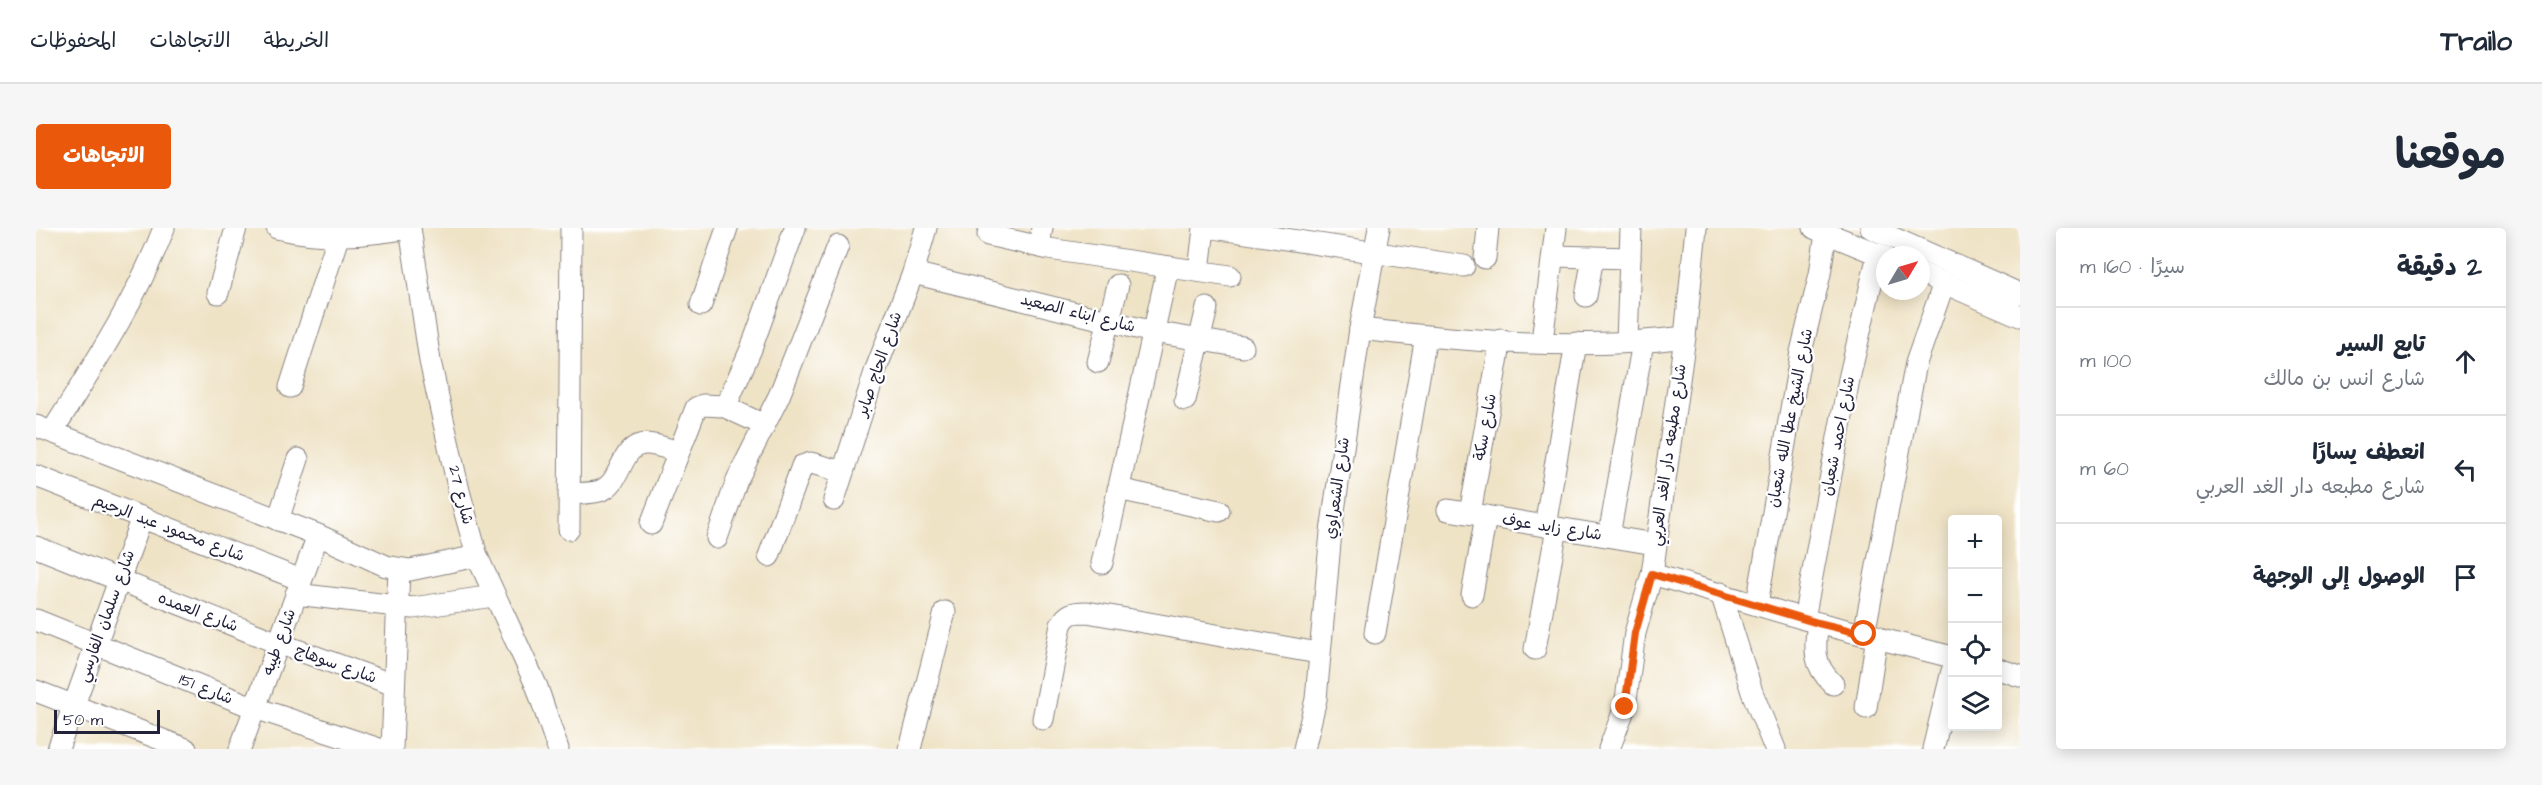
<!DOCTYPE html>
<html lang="ar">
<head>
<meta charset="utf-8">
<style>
  body { margin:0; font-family:"Architects Daughter","Playpen Sans Arabic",sans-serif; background:#f6f6f7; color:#1f2937; direction:rtl }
  .controls { position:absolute; right:18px; bottom:18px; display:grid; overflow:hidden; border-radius:6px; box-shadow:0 3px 15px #0003 }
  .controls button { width:54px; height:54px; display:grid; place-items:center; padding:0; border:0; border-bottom:2px solid #e0e1e3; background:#fff; color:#1f2937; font:30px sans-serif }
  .compass { position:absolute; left:1840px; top:18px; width:54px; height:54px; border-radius:50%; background:#fff; box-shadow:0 3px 15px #0003; rotate:52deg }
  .scale { position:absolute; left:18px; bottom:15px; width:106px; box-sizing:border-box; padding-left:6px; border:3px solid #22223b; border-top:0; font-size:16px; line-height:21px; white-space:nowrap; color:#22223b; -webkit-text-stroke:4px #fff; paint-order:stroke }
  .stop { position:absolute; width:18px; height:18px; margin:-14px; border:4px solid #ea580c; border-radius:50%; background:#fff }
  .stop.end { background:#ea580c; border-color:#fff; box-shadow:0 2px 6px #0008 }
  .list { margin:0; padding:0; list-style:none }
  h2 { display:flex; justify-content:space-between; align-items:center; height:78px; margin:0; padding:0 24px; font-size:26px }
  h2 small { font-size:20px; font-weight:400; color:#747a83 }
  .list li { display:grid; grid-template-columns:39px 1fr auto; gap:18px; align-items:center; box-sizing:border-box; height:108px; padding:0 24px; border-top:2px solid #e0e1e3 }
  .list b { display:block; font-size:22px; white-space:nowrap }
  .list p { margin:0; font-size:20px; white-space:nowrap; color:#747a83 }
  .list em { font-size:20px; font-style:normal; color:#747a83 }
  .icon { flex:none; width:33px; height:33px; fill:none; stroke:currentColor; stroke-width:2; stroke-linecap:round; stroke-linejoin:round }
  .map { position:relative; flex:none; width:1984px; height:521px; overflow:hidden; direction:ltr; border-radius:6px }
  header { display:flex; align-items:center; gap:36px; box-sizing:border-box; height:84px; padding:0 30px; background:#fff; border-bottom:2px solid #e0e1e3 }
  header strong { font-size:28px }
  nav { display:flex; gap:33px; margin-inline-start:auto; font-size:21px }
  .intro { display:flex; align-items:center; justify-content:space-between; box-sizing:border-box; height:144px; padding:0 36px }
  h1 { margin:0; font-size:42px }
  .button { padding:15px 27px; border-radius:6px; background:#ea580c; color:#fff; font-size:21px; font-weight:700 }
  main { display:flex; gap:36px; padding:0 36px }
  aside { flex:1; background:#fff; border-radius:6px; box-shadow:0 3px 15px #0003 }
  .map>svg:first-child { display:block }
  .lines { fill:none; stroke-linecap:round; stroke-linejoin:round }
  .minor-casing { stroke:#888280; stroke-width:23 }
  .minor { stroke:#fff; stroke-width:21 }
  .route { stroke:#ea580c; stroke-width:8 }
  .labels { text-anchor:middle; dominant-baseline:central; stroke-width:4.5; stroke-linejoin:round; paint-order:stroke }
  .street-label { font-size:16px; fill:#22223b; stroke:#fff }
</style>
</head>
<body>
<header>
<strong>Trailo</strong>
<nav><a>الخريطة</a><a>الاتجاهات</a><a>المحفوظات</a></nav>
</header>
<div class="intro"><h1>موقعنا</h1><a class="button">الاتجاهات</a></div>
<main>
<aside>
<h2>2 دقيقة<small>سيرًا · 160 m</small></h2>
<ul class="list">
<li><svg class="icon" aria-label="ahead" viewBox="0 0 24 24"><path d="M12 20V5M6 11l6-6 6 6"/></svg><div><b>تابع السير</b><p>شارع انس بن مالك</p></div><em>100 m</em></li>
<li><svg class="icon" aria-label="left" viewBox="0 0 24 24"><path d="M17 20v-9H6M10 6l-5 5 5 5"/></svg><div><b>انعطف يسارًا</b><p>شارع مطبعه دار الغد العربي</p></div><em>60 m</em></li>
<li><svg class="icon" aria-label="arrive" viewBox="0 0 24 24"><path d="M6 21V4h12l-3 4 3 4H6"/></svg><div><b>الوصول إلى الوجهة</b></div></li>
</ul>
</aside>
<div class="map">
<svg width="1984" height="521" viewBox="0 0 1984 521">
  <rect width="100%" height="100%" fill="#fff"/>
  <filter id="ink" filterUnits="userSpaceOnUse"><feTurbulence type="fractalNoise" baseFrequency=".0167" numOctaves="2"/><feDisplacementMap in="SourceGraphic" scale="12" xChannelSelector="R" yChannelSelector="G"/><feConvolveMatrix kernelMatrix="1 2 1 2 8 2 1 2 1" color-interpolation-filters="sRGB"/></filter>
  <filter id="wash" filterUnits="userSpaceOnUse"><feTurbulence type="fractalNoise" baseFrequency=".008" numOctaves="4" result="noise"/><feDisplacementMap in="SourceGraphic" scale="24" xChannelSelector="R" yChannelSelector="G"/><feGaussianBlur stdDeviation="1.35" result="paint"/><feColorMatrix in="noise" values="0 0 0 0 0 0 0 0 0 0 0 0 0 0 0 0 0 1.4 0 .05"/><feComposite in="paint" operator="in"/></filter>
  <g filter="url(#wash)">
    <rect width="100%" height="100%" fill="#efe3c6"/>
  </g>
  <g filter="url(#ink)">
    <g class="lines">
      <g class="minor-casing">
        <g id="minor">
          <path d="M241 0C288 11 327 8 374 0"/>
          <path d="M374 0 394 133 423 263 441 328 501 459 522 521"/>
          <path d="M1177 0 1428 38"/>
          <path d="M1778 0 1849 29"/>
          <path d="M1835 0 1984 66"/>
          <path d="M952 7 1013 21 1194 48"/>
          <path d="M1003 18 1006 0"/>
          <path d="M1517 28 1594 30"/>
          <path d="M1449 30 1452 0"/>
          <path d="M1163 43 1168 0"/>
          <path d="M877 45 1117 104 1207 119"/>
          <path d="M1885 45 1984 88"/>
          <path d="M182 65 200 0"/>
          <path d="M1550 68 1557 29"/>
          <path d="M665 77 691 0"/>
          <path d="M1324 101C1429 113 1544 123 1649 109"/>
          <path d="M1506 113 1520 0"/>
          <path d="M1591 114 1595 0"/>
          <path d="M1062 134 1082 57"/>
          <path d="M254 159 302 9"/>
          <path d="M1149 172 1171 80"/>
          <path d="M687 178 728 197"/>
          <path d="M0 198 282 307 350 338 374 342 441 328"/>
          <path d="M16 204C57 138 100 73 128 0"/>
          <path d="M0 248 265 352"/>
          <path d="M1082 261 1183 283"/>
          <path d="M533 266C543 265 557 266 566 262 587 253 584 216 610 216 620 216 632 221 642 224"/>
          <path d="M798 272 840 141 877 45 890 0"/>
          <path d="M1412 282 1619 316"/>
          <path d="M1434 285 1465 112"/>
          <path d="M242 292 262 231"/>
          <path d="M615 296 660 180 667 177 687 178 692 173 715 121 759 0"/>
          <path d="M1509 298 1540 115"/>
          <path d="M533 301 535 0"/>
          <path d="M1573 308 1607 114"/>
          <path d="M681 310 701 252 743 168 802 18"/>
          <path d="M0 319 242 415 358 457"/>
          <path d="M733 328 766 238 775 235 807 244"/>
          <path d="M1066 335 1132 39"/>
          <path d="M1616 346 1782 395 1916 429"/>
          <path d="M1685 365 1716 464 1739 521"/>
          <path d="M260 366 377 380 457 368"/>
          <path d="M1436 367 1450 288"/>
          <path d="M1721 376 1765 124 1784 46 1790 5"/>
          <path d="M1768 391 1813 151 1842 26"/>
          <path d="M0 392 219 480 343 521"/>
          <path d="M1782 395C1778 421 1777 437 1797 456"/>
          <path d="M1339 405 1390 108"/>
          <path d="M1828 406 1880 135 1908 55"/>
          <path d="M1499 421 1521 300"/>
          <path d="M1962 441 1984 448"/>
          <path d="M0 463 150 521"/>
          <path d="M1830 480 1841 408"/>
          <path d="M1007 491 1025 397C1031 385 1037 384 1051 384L1282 425"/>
          <path d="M22 521 106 289"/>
          <path d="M204 521 282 307"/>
          <path d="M356 521 363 341"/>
          <path d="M874 521 909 384"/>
          <path d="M1268 521 1280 471 1295 304 1324 101 1343 0"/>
          <path d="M1573 521 1589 479 1599 405 1616 346 1649 109 1660 0"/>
          <path d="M1897 521 1916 443"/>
        </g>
      </g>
      <use href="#minor" class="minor"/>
    </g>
  </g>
  <g class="lines" filter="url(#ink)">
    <path class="route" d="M1589 479 1599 405 1616 346 1782 395 1828 406"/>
  </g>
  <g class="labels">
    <g class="street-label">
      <text transform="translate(1042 85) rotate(14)">شارع ابناء الصعيد</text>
      <text transform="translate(843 136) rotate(-71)">شارع الحاج صابر</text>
      <text transform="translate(1754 190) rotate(-79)">شارع الشيخ عطا الله شعبان</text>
      <text transform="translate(1449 199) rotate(-80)">شارع سكة</text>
      <text transform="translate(1802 208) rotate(-79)">شارع احمد شعبان</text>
      <text transform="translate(1632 227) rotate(-82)">شارع مطبعه دار الغد العربي</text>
      <text transform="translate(1301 260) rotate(-82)">شارع الشعراوي</text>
      <text transform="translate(425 267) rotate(76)">شارع 27</text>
      <text transform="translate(1516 299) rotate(9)">شارع زايد عوف</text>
      <text transform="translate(133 300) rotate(21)">شارع محمود عبد الرحيم</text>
      <text transform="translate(162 384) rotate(21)">شارع العمده</text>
      <text transform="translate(70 388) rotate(-70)">شارع سلمان الفارسي</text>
      <text transform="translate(243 414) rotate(-70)">شارع طيبه</text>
      <text transform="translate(300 436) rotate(20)">شارع سوهاج</text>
      <text transform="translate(170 461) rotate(22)">شارع 151</text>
    </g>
  </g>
</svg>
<div class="controls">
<button>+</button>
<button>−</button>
<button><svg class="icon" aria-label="locate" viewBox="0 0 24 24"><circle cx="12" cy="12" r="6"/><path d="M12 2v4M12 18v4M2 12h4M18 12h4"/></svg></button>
<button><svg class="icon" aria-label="layers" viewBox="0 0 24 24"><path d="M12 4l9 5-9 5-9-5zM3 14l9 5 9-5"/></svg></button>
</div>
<svg class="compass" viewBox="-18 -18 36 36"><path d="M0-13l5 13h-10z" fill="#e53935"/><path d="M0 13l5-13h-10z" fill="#747a83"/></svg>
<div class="scale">50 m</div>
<div class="stop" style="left:1828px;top:406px"></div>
<div class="stop end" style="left:1589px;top:479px"></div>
</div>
</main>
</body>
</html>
